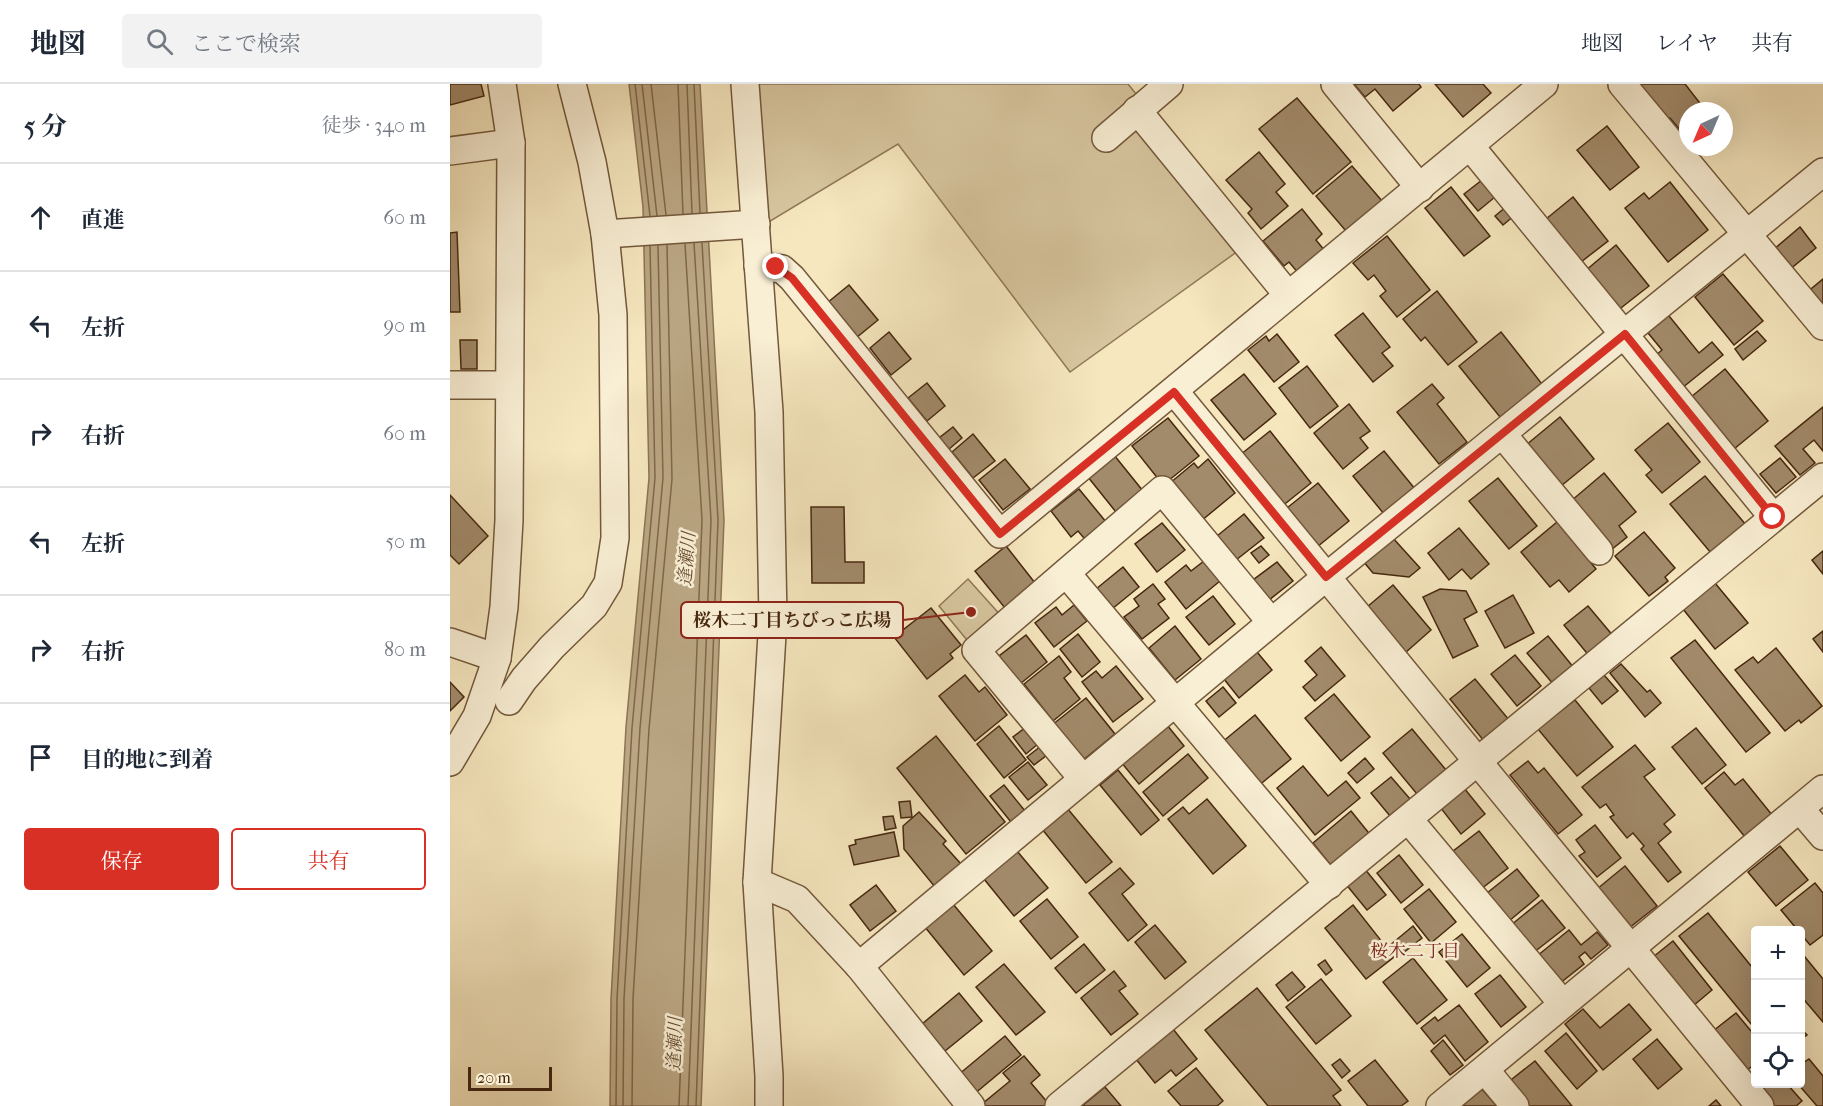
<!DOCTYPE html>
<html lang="ja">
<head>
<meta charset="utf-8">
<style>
  body { margin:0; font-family:"IM FELL French Canon","Noto Serif JP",serif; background:#f2f2f3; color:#1f2937 }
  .controls { position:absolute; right:18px; bottom:18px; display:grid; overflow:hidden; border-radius:6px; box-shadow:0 6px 24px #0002 }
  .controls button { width:54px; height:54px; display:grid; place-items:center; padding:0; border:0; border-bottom:2px solid #e0e1e3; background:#fff; color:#1f2937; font:30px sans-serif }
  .compass { position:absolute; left:1229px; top:18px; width:54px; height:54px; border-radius:50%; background:#fff; box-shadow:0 6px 24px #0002; rotate:224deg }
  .scale { position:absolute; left:18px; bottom:15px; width:84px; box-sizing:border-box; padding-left:6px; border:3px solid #47280f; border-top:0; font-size:16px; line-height:21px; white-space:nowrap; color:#47280f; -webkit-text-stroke:4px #f9efd5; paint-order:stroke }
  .stop { position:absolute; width:18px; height:18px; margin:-14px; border:4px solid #d93025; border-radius:50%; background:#fff }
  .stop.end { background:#d93025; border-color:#fff; box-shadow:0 2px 6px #0008 }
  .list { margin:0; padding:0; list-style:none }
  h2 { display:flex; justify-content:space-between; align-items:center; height:78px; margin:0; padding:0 24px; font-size:26px }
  h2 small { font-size:20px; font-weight:400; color:#747a83 }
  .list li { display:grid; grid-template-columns:39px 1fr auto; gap:18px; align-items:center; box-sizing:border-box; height:108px; padding:0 24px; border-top:2px solid #e0e1e3 }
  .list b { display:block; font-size:22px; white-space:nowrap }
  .list em { font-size:20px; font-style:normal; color:#747a83 }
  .actions { display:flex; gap:12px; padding:18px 24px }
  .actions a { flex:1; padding:14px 0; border:2px solid #d93025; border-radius:6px; text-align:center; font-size:21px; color:#d93025 }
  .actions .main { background:#d93025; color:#fff }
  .icon { flex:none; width:33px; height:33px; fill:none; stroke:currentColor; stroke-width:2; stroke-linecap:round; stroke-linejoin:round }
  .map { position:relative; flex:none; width:1373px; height:1022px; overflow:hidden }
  header { display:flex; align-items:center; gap:36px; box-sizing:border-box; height:84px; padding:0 30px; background:#fff; border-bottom:2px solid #e0e1e3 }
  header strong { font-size:28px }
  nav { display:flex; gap:33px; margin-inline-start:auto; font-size:21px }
  .search { width:420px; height:54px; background:#f2f2f3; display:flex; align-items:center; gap:15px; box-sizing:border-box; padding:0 21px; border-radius:6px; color:#747a83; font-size:22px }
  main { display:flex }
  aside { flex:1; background:#fff }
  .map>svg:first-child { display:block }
  .green { fill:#d8c7a1; stroke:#907858; stroke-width:1.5 }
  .water { fill:#baa683; stroke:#8c7455; stroke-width:1.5 }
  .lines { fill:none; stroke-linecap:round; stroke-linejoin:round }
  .shore { stroke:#806749; stroke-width:1.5 }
  .building { fill:#a28b6b; stroke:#47280f; stroke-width:1.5 }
  .street-casing { stroke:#73583b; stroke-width:30 }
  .street { stroke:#f9efd5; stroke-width:27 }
  .route { stroke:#d93025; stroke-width:8 }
  .labels { text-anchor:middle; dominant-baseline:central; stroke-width:5; stroke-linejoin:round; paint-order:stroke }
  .water-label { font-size:18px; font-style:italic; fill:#6a4e32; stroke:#f9efd5 }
  .neighbourhood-label { font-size:18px; fill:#7a1f14; stroke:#f9efd5 }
  .leader { fill:none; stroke:#8f2418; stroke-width:2 }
  .callout-dot { fill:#8f2418; stroke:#f9efd5; stroke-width:2 }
  .callout { fill:#f9efd5; stroke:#8f2418; stroke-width:2 }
  .callout-label { font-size:18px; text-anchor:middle; font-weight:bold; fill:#47280f }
</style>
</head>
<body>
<header>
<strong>地図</strong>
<div class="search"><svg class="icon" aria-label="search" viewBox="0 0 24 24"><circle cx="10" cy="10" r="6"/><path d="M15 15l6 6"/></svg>ここで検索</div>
<nav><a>地図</a><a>レイヤ</a><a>共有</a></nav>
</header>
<main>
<aside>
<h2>5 分<small>徒歩 · 340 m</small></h2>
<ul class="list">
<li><svg class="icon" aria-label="ahead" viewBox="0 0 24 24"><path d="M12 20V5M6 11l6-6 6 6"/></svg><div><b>直進</b></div><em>60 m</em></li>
<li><svg class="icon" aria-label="left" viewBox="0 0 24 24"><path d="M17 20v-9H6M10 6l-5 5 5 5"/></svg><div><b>左折</b></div><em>90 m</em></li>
<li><svg class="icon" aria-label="right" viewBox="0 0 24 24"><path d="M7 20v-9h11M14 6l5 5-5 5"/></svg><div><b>右折</b></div><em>60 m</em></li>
<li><svg class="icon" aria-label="left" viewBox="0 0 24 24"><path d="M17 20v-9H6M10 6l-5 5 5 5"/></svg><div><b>左折</b></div><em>50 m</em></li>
<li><svg class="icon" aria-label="right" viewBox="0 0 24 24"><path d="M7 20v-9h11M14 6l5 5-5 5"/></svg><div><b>右折</b></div><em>80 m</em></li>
<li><svg class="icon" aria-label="arrive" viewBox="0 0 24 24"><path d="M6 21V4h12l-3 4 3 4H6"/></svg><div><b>目的地に到着</b></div></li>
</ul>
<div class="actions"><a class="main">保存</a><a>共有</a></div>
</aside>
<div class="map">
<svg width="1373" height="1022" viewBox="0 0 1373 1022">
  <rect width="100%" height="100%" fill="#f6e7bf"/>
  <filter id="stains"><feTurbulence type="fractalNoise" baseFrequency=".00333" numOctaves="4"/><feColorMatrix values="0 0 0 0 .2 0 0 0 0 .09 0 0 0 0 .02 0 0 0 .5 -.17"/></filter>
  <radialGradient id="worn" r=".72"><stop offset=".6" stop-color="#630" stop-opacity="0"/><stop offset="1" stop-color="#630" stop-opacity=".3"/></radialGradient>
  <g class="green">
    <path d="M307 0H678L687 11 675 20 788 167 620 288 448 60 317 139Z"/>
    <path d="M518 495 553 534 521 561 489 522Z"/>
  </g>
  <path class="water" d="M179 0H250L274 436 251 1022H160L161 915 176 643 199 394 193 123Z"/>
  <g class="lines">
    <g class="shore">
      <path d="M185 0 200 132"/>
      <path d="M192 0 207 132"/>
      <path d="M201 0 216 131"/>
      <path d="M228 0 233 130"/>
      <path d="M237 0 242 129"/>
      <path d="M244 0 250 129"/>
      <path d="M166 1022 167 915 182 644 205 394 200 162"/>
      <path d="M173 1022 174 915 190 644 213 394 208 162"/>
      <path d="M182 1022 183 915 199 645 222 395 217 161"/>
      <path d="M229 1022 252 436 235 160"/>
      <path d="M238 1022 261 436 244 159"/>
      <path d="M246 1022 268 436 252 159"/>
    </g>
  </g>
  <g class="building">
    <path d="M0 0H31L34 12 0 21Z"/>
    <path d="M904 0H969L971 3 943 27 925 5 915 13Z"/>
    <path d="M985 0H1033L1041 9 1013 33Z"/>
    <path d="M1184 0H1235L1256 27H1238V41L1231 47 1220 34 1214 38Z"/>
    <path d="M847 14 901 78 863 110 809 45Z"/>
    <path d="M1157 42 1189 83 1160 106 1127 66Z"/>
    <path d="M809 68 835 100 826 108 838 122 811 145 798 129 802 125 776 96Z"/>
    <path d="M902 82 932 117 896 147 866 112Z"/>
    <path d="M1032 96 1045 113 1028 127 1014 110Z"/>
    <path d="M1220 98 1258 146 1218 178 1175 124 1194 109 1199 115Z"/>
    <path d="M1001 103 1040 152 1014 172 975 124Z"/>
    <path d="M1123 113 1158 157 1131 178 1096 135Z"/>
    <path d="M1057 122 1065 131 1053 141 1045 132Z"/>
    <path d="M852 125 872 150 866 156 875 167 849 190 839 178 834 182 813 157Z"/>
    <path d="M1350 143 1366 164 1339 186 1323 166Z"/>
    <path d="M7 148 10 228H0V149Z"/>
    <path d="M937 152 980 206 947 233 930 212 936 207 924 191 918 196 903 179Z"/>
    <path d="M1166 161 1199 202 1167 227 1135 187Z"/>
    <path d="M1273 190 1313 237 1284 261 1245 213Z"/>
    <path d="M1373 195V229L1356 209Z"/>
    <path d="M399 201 428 236 406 254 377 219Z"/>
    <path d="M987 207 1027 258 998 281 975 253 971 257 953 235Z"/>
    <path d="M1215 227 1249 269 1262 258 1273 271 1232 304 1205 272 1212 266 1194 244Z"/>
    <path d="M913 229 940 263 932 269 943 282 923 298 885 251Z"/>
    <path d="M1307 247 1316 257 1293 276 1285 265Z"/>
    <path d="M439 248 461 275 441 291 420 264Z"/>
    <path d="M1051 248 1092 300 1050 333 1009 282Z"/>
    <path d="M827 250 849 278 824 298 798 266 816 252 819 257Z"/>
    <path d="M10 256H27V285H11Z"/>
    <path d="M857 282 888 322 860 344 829 304Z"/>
    <path d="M1275 285 1318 337 1284 365 1241 313Z"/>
    <path d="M794 290 826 330 794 356 761 316Z"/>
    <path d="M477 299 495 322 477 337 458 314Z"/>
    <path d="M982 300 994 314 987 320 1017 358 989 380 947 328Z"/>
    <path d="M899 320 920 347 910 354 918 364 893 385 864 349Z"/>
    <path d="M1373 323V367L1364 356 1353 365 1365 379 1350 391 1325 362Z"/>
    <path d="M1110 333 1144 375 1111 402 1076 361Z"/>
    <path d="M718 334 749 372 713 401 682 362Z"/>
    <path d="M1218 339 1250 378 1212 409 1196 391 1202 386 1185 366Z"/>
    <path d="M503 343 512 354 498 366 489 354Z"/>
    <path d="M820 347 861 399 831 423 790 371Z"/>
    <path d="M523 350 545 377 523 394 502 368Z"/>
    <path d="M934 367 965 405 934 430 903 392Z"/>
    <path d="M664 371 697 412 670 433 638 393Z"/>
    <path d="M1330 374 1346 393 1326 409 1310 390Z"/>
    <path d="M555 375 580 405 553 426 529 396Z"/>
    <path d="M758 375 785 409 751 437 720 399 744 379 748 384Z"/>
    <path d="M1154 389 1186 428 1169 442 1177 453 1161 466 1121 417Z"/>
    <path d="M1255 392 1296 441 1261 469 1220 420Z"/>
    <path d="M1048 394 1087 442 1059 465 1019 417Z"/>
    <path d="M868 399 899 437 867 463 837 424Z"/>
    <path d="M629 405 661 444 640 461 628 447 621 453 601 427Z"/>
    <path d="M0 411 38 452 9 480 0 471Z"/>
    <path d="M361 423H394L395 478H414V499H362Z"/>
    <path d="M794 430 814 454 786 476 767 452Z"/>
    <path d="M1107 438 1146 485 1119 508 1109 496 1100 503 1071 468Z"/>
    <path d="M712 439 735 466 707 488 685 460Z"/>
    <path d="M1009 444 1039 480 1021 495 1012 485 999 496 978 469Z"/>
    <path d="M1194 448 1225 484 1215 493 1218 497 1199 512 1165 472Z"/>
    <path d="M942 453 970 484 959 493 923 489 913 477Z"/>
    <path d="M556 462 585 499 555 524 525 487Z"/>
    <path d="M811 462 819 471 809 479 801 469Z"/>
    <path d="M1373 467V490L1362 476Z"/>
    <path d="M754 477 770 497 736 525 715 498 736 481 741 487Z"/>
    <path d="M827 478 843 497 819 516 803 496Z"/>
    <path d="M673 483 689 503 662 525 646 505Z"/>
    <path d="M1265 499 1298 539 1265 565 1233 525Z"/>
    <path d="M703 500 715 515 708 520 719 534 692 555 674 533 689 522 684 515Z"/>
    <path d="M943 501 981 546 955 569 917 523Z"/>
    <path d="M990 505 1016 507 1027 528 1014 535 1028 562 1003 574 973 513Z"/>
    <path d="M1063 511 1084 549 1055 564 1035 527Z"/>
    <path d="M763 512 785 540 759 561 736 533Z"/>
    <path d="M624 521 637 537 604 563 585 539 606 523 612 531Z"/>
    <path d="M1138 522 1164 553 1140 573 1114 541Z"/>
    <path d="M481 524 511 561 500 570 503 574 477 595 444 553Z"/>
    <path d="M725 542 751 575 725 596 699 564Z"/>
    <path d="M1373 547V568L1363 555Z"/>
    <path d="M628 550 650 578 632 593 610 565Z"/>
    <path d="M576 551 597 578 570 600 549 572Z"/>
    <path d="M1098 552 1124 584 1104 601 1077 569Z"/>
    <path d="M1245 556 1320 649 1296 668 1221 574Z"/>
    <path d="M871 563 895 592 865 617 853 603 867 591 855 577Z"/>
    <path d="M1326 564 1372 622 1351 639 1349 636 1335 647 1285 586 1303 573 1308 579Z"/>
    <path d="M807 568 822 586 789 614 774 595Z"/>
    <path d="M1065 571 1091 602 1067 622 1041 590Z"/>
    <path d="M609 572 621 588 614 594 630 615 603 637 574 600Z"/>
    <path d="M1171 580 1197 608 1200 606 1211 619 1195 633 1160 589Z"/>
    <path d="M666 582 693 615 663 638 632 598 646 587 652 594Z"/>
    <path d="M515 591 529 608 535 603 557 631 525 657 489 612Z"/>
    <path d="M1154 591 1168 607 1152 620 1139 604Z"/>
    <path d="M1025 595 1059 636 1034 657 1000 615Z"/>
    <path d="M0 598 14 613 0 627Z"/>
    <path d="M773 603 786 619 769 633 756 617Z"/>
    <path d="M884 610 920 653 891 677 855 634Z"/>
    <path d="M636 614 665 650 632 677 602 641Z"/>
    <path d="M1125 616 1163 663 1127 692 1088 645Z"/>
    <path d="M805 631 841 675 807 703 771 659Z"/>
    <path d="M717 641 734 662 689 700 671 678Z"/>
    <path d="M549 642 576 676 554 694 527 660Z"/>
    <path d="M576 643 589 659 576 670 563 653Z"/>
    <path d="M1246 644 1276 681 1252 700 1222 663Z"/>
    <path d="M962 645 996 686 967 710 933 669Z"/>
    <path d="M486 652 555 738 516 770 447 684Z"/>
    <path d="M1185 661 1205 685 1194 693 1225 731 1214 740 1221 748 1208 759 1231 788 1218 798 1191 765 1194 762 1183 749 1177 754 1160 733 1164 731 1156 720 1150 724 1132 703Z"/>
    <path d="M591 662 597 671 584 681 577 673Z"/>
    <path d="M738 670 758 694 713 732 693 708Z"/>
    <path d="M915 674 924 685 907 699 898 689Z"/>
    <path d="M1078 677 1088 689 1094 684 1132 731 1108 750 1060 691Z"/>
    <path d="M578 678 597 701 578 716 559 693Z"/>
    <path d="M853 682 878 712 896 697 910 714 865 751 827 704Z"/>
    <path d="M668 686 709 736 691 751 650 701Z"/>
    <path d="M1274 688 1285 701 1293 695 1322 731 1295 753 1255 704Z"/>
    <path d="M941 693 960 715 940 732 921 709Z"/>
    <path d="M554 701 575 727 561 738 540 712Z"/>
    <path d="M1014 704 1035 730 1011 750 990 723Z"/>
    <path d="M757 715 796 762 763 790 718 735 733 723 739 730Z"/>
    <path d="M460 717 462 733 451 734 449 718Z"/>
    <path d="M617 724 662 778 636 799 592 745Z"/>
    <path d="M901 727 922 753 883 784 863 759Z"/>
    <path d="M469 728 496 757 493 760 511 780 485 803 454 765 453 742Z"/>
    <path d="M443 732 446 744 435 746 433 733Z"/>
    <path d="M1145 741 1171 774 1147 793 1129 772 1135 768 1126 756Z"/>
    <path d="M1029 747 1058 784 1031 805 1002 768Z"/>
    <path d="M444 748 449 772 404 781 399 762 406 760 405 756Z"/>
    <path d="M1330 762 1358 796 1326 822 1298 788Z"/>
    <path d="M567 767 598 804 564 832 534 795Z"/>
    <path d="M949 771 973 801 951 819 927 789Z"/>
    <path d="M1175 782 1207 822 1179 844 1147 805Z"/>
    <path d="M670 784 684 800 672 810 697 841 678 857 639 809Z"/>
    <path d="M914 784 936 811 917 826 895 799Z"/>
    <path d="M1067 785 1089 812 1059 837 1037 809Z"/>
    <path d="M1365 799 1373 809V851L1360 861 1331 826Z"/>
    <path d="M426 801 446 827 420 847 400 821Z"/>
    <path d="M979 805 1006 838 981 859 954 825Z"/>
    <path d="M597 815 628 853 601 875 570 837Z"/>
    <path d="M1092 816 1115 844 1083 869 1061 841Z"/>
    <path d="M503 820 542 867 514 891 475 843Z"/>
    <path d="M903 821 944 873 916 895 875 844Z"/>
    <path d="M1258 829 1306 888V946L1229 852Z"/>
    <path d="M705 841 736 878 715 895 685 858Z"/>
    <path d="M963 842 972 854 948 873 939 862Z"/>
    <path d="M1119 846 1131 861 1147 848 1158 861 1141 875 1135 868 1129 873 1134 880 1109 900 1087 872Z"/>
    <path d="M1012 850 1040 884 1017 903 989 868Z"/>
    <path d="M1223 857 1262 906 1243 922 1203 873Z"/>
    <path d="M634 860 655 886 626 909 605 884Z"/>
    <path d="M1350 867 1373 895V938L1350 911Z"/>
    <path d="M963 874 997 916 967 940 933 898Z"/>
    <path d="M875 876 882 886 876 891 868 881Z"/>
    <path d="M554 880 595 928 566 951 526 903Z"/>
    <path d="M664 887 676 902 669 907 688 930 661 951 631 914Z"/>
    <path d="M842 888 855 903 838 917 826 901Z"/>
    <path d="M1050 891 1076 923 1051 943 1025 910Z"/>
    <path d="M871 895 901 932 866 960 836 923Z"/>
    <path d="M807 904 891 1006 883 1012 891 1022H818L755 946Z"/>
    <path d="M509 909 532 937 495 967 472 940Z"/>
    <path d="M1179 920 1201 946 1153 986 1115 940 1133 925 1150 944Z"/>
    <path d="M1009 921 1038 958 1015 977 995 951 984 960 971 944 985 933 988 937Z"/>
    <path d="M1286 929 1306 953V979L1296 987 1263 947Z"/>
    <path d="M1350 944 1357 951 1350 956Z"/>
    <path d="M723 945 747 975 726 992 721 986 705 999 686 975Z"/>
    <path d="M1116 949 1147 987 1127 1005 1095 967Z"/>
    <path d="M555 952 571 971 523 1011 508 991Z"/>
    <path d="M1207 955 1232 985 1208 1005 1183 975Z"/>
    <path d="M993 956 1013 981 1000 991 981 967Z"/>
    <path d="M574 972 590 991 581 999 598 1019 595 1022H533L532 1020 560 997 553 989Z"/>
    <path d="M890 975 900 987 892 994 882 981Z"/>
    <path d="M1359 975 1373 992V1022H1367L1348 1000 1350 981Z"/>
    <path d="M925 976 958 1017 951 1022H918L898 997Z"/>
    <path d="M1085 977 1122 1022H1076L1057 999Z"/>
    <path d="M746 984 773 1017 767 1022H731L718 1007Z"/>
    <path d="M1308 1000H1337L1352 1017 1346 1022H1323L1306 1001Z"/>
    <path d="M655 1003 671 1022H632Z"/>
    <path d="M1031 1004 1047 1022H1009Z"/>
    <path d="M1266 1016 1271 1022H1259Z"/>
  </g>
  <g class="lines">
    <g class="street-casing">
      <g id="street">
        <path d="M295 0 319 328 323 534 307 798 319 992V1022"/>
        <path d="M885 0 970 104"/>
        <path d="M1172 0 1373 242"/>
        <path d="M687 26 838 211"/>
        <path d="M656 54 719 0"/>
        <path d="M1020 62 1323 433"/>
        <path d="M0 67 61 59"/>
        <path d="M155 150 306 140"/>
        <path d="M308 182 332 185 342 194 550 450 1094 0"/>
        <path d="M0 301H58"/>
        <path d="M725 308 1310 1022"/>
        <path d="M1053 351 1149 467"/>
        <path d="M616 489 879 801"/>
        <path d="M0 558 47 574"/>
        <path d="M59 617 74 595 102 563 144 522 158 499 165 454 163 231 155 150 142 78 122 0"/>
        <path d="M0 678 27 632 47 574 54 523 59 436 61 59 52 0"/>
        <path d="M633 695 526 566 712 406 821 538"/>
        <path d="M1350 725 1373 752"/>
        <path d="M959 736 1113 920"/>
        <path d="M307 798 347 815 409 882 521 1022"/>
        <path d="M409 882 876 493 1373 88"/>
        <path d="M1035 986 1065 1022"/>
        <path d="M609 1022 1373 393"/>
        <path d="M990 1022 1373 705"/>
      </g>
    </g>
    <use href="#street" class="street"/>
  </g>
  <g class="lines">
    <path class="route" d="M326 183 342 194 550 450 724 308 876 493 1175 250 1323 433"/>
  </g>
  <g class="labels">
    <g class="water-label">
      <text transform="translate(237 475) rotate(-85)">逢瀬川</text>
      <text transform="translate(225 960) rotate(-88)">逢瀬川</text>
    </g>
    <g class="neighbourhood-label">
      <text x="965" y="867">桜木二丁目</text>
    </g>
  </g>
  <path class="leader" d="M521 528L453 536"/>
  <circle class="callout-dot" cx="521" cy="528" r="6"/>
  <rect class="callout" x="231" y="518" width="222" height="36" rx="6"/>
  <g class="callout-label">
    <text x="342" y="542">桜木二丁目ちびっこ広場</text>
  </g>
  <rect width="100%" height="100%" filter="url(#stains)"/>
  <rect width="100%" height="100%" fill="url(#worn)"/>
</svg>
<div class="controls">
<button>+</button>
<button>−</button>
<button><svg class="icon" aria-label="locate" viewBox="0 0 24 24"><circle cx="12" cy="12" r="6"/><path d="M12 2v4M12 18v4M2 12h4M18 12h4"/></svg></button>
</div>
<svg class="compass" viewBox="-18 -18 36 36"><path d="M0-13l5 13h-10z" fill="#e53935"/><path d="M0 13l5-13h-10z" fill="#747a83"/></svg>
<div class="scale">20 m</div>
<div class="stop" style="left:1323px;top:433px"></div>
<div class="stop end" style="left:326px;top:183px"></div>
</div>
</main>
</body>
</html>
